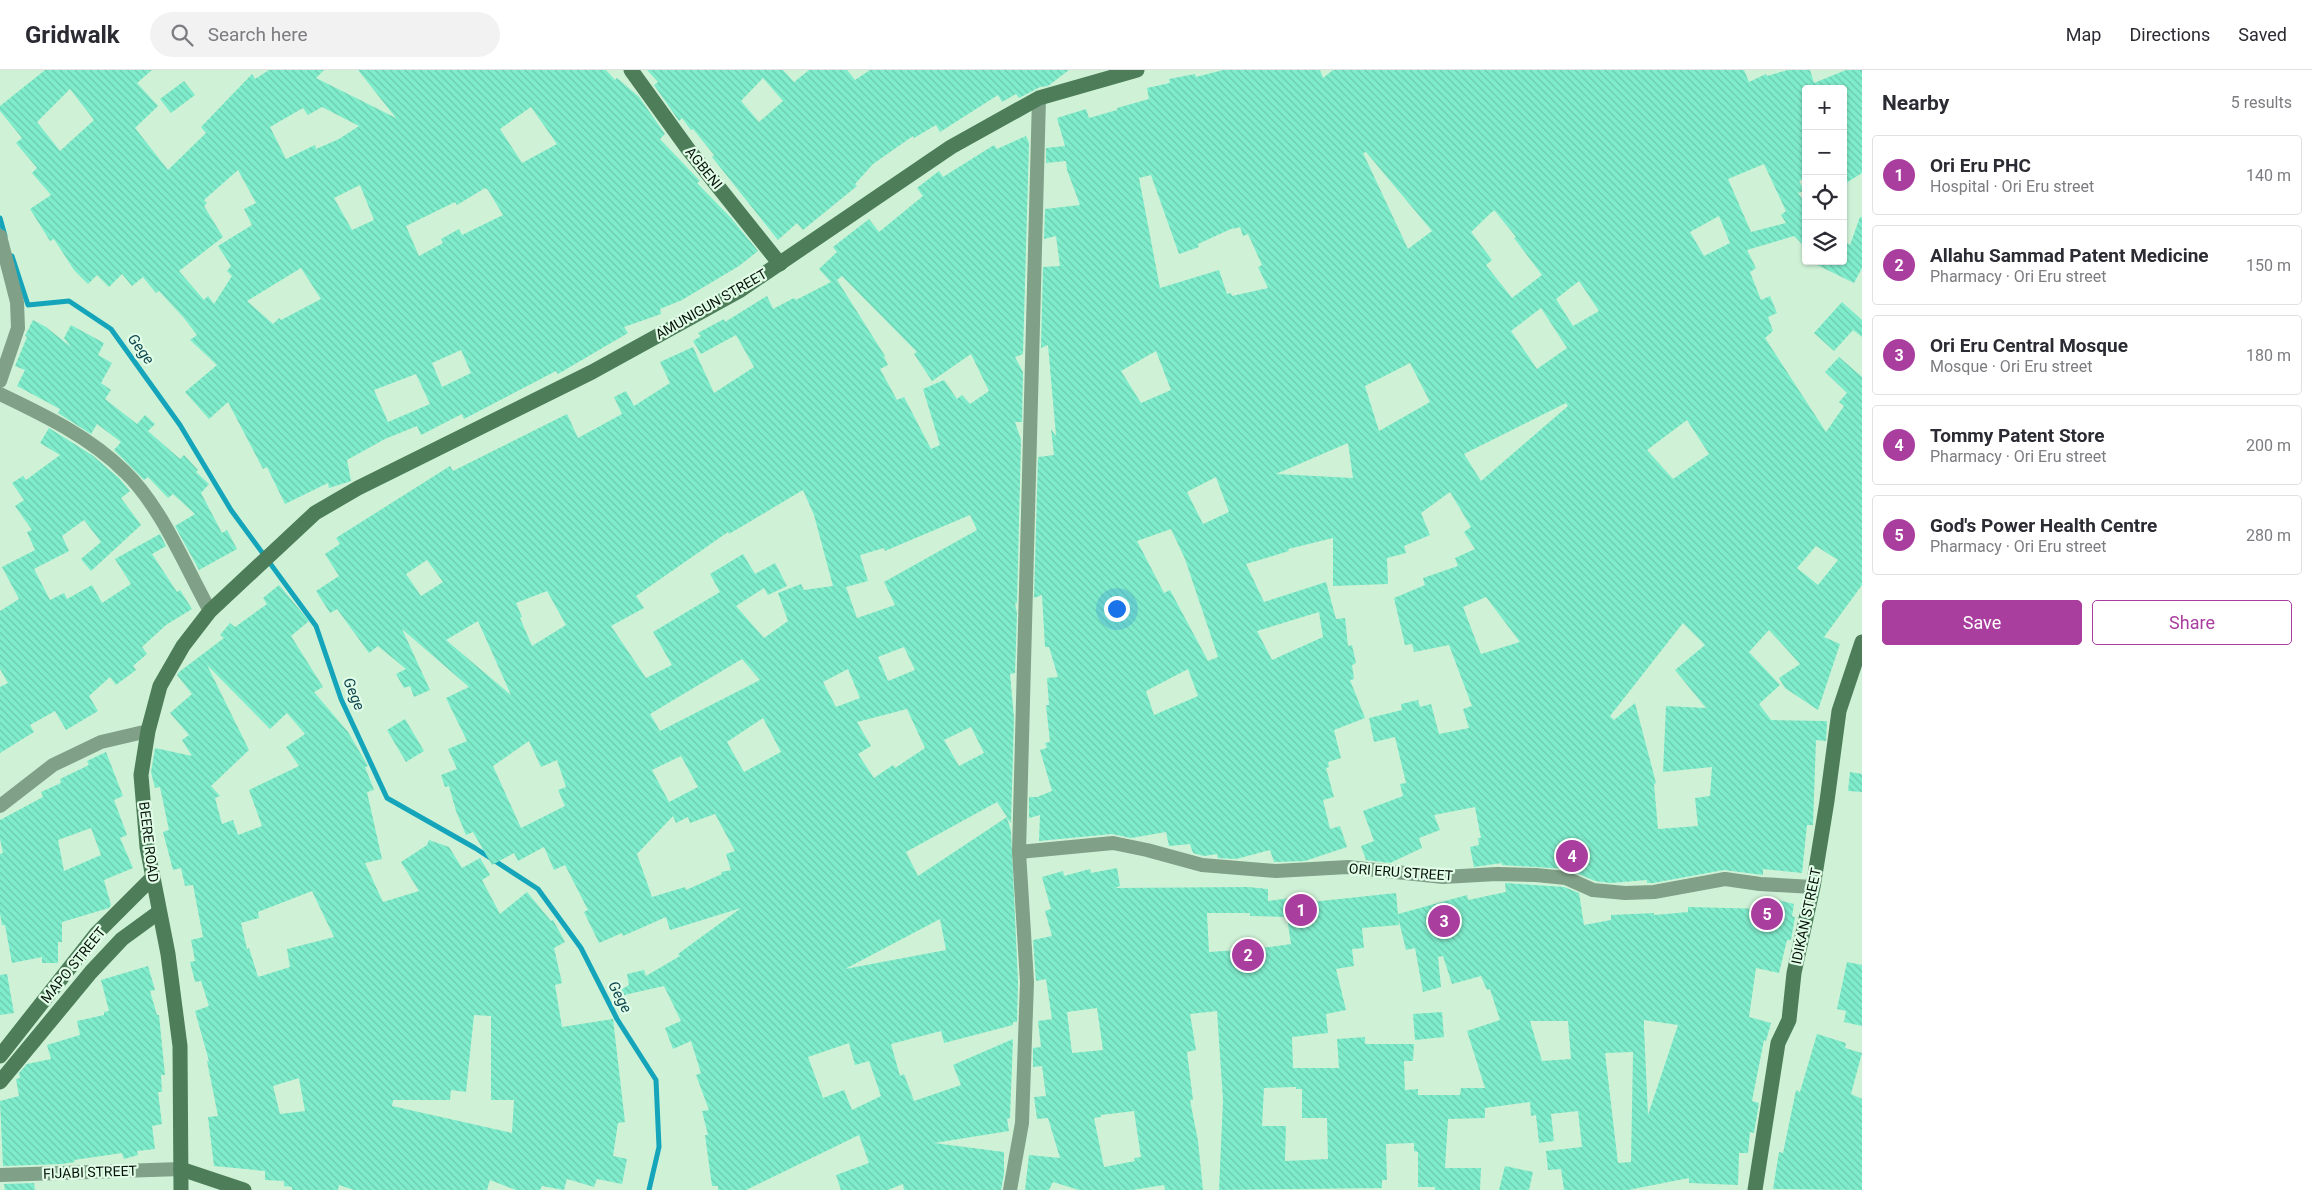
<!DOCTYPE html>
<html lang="en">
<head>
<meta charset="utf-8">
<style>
  body { margin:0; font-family:Roboto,sans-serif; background:#f2f2f3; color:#2b2b33 }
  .controls { position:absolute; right:15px; top:15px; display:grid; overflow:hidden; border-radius:5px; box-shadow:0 1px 4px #0004 }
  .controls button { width:45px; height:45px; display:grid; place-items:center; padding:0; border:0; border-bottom:1px solid #e1e1e2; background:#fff; color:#2b2b33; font:25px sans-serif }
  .you { position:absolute; left:1116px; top:538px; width:18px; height:18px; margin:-12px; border:4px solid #fff; border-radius:50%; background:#1a73e8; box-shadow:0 0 0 8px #1a73e833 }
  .badge { display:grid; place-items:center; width:32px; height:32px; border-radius:50%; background:#a93e9f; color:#fff; font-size:16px; font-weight:700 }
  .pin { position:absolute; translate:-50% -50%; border:2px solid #fff; box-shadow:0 1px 5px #0006 }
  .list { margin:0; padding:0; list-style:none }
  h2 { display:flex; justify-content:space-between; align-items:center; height:65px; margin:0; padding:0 20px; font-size:21px }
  h2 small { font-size:16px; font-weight:400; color:#7c7c81 }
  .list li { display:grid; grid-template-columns:32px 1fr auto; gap:15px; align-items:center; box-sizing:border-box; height:80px; margin:0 10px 10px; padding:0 10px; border:1px solid #e1e1e2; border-radius:5px }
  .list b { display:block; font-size:19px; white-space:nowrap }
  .list p { margin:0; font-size:16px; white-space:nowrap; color:#7c7c81 }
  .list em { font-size:16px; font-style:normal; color:#7c7c81 }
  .actions { display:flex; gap:10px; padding:15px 20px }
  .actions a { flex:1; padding:11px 0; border:1px solid #a93e9f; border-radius:5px; text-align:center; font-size:18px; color:#a93e9f }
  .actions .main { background:#a93e9f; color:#fff }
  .icon { flex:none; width:28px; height:28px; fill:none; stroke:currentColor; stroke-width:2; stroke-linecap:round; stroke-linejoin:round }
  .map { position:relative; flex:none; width:1862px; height:1120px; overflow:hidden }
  header { display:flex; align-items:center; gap:30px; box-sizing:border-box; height:70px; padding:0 25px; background:#fff; border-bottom:1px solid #e1e1e2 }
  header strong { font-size:24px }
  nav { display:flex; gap:28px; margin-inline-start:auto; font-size:18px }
  .search { width:350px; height:45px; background:#f2f2f3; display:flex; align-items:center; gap:12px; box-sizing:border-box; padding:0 18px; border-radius:28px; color:#7c7c81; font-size:19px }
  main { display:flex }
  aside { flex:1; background:#fff }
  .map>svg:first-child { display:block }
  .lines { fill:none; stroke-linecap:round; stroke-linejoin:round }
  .stream { stroke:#15a5bb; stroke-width:5 }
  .building { fill:url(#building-back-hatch); fill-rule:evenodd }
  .street { stroke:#80a087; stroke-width:14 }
  .secondary { stroke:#4d7d59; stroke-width:15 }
  .labels { text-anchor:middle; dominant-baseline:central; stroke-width:4.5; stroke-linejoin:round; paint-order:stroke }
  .street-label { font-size:14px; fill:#061209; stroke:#e1fde7 }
  .water-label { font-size:15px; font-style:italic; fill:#124952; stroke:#e1fde7 }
</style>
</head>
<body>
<header>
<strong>Gridwalk</strong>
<div class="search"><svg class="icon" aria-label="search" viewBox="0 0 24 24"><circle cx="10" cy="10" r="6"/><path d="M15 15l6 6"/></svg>Search here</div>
<nav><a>Map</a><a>Directions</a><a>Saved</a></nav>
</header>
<main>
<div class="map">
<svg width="1862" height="1120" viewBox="0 0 1862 1120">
  <defs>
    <pattern id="building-back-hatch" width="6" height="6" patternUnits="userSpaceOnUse" patternTransform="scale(1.25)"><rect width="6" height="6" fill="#7feccb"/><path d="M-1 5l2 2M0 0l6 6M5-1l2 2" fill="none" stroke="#6cc9ad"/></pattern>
  </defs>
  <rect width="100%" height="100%" fill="#cff2d7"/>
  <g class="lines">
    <g class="stream">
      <path d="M0 148 5 166"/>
      <path d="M12 186 28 235 69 231 111 259 180 355 231 440 316 556 341 629 387 728 475 778 538 819 581 878 617 949 656 1010 659 1077 649 1120"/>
    </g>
  </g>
  <g class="building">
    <path d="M45 0H152L137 13 158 36 135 58 168 100 206 63 201 57 252 4 255 9 269 0H324L316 8 396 48 358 0H606L615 10 617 8 639 27 665 64 660 69 700 111 697 113 731 148 758 181 739 196 682 230 660 239 661 244 624 257 628 263 558 304 556 301 464 349 462 344 421 365 417 356 385 369 347 390 351 411 329 418 328 413 285 434 267 397 263 399 228 332 209 349 185 322 217 295 190 270 197 265 184 248 159 221 156 223 143 207 132 216 122 204 109 217 97 205 88 214 74 200 54 169 50 171 30 139 51 125 32 103 37 98 16 73 22 68 0 41V36ZM70 19 94 50 60 81 37 52ZM322 37 359 56 339 69 316 79 315 75 286 89 270 57 303 38 308 45ZM531 37 557 74 522 93 500 59ZM238 100 256 133 244 139 252 155 218 176 231 196 227 201 232 206 214 234 208 226 204 230 179 201 223 167 204 136 207 133 204 130ZM360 115 374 150 352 160 334 128ZM485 118 488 120 503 145 462 165 459 159 441 169 443 173 419 186 406 156 455 132 457 135ZM301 198 321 229 281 250 279 248 273 254 247 231ZM461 280 471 303 442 317 432 293ZM416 304 430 334 388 352 374 320Z"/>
    <path d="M647 0H783L794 12 809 0H847L855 10 870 0H1069L1048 16 1040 17 1019 28 1016 24 1002 32 998 25 940 62 936 55 914 68 913 66 873 94 855 114 857 116 803 160 797 153 778 170 712 87 714 85 693 59 691 60 682 48 679 51 654 15 658 12ZM763 8 783 31 759 52 741 31Z"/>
    <path d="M1223 0H1320L1323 8 1333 0H1744L1749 12 1766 4 1767 6 1788 0H1810L1814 13 1846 0H1862V103L1843 115V19H1806V107L1799 111 1804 121 1798 123 1806 134V178L1794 166 1747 180 1756 198 1750 202 1761 230 1770 226 1777 243 1768 247 1773 261 1765 268 1826 362 1844 336 1839 332 1847 323 1825 302 1839 287 1862 307V515L1824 567 1840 574 1818 640 1785 618 1779 608 1800 594 1769 560 1749 582 1780 615 1759 634 1771 650 1827 651 1826 671 1816 670 1813 755H1807L1802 803 1763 799V805L1724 800 1653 813H1647V810L1611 813 1595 811 1567 799 1502 795V793L1474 797 1470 777 1479 775 1478 768H1481L1475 737 1434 745 1440 760 1419 768 1422 778 1390 793 1366 790 1361 776 1374 771 1363 741 1403 726 1400 714 1406 713 1395 667 1374 672 1369 648 1402 640 1401 634 1418 630 1420 637 1431 634 1439 664 1469 658 1463 639 1472 636 1449 575 1414 582 1412 574 1405 575 1394 528 1425 515 1423 508 1458 496 1455 488 1475 479 1464 462 1471 457 1450 422 1421 443 1430 465 1404 476 1406 483 1387 488 1388 514 1333 516V468L1288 479 1289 481 1246 494 1264 532 1326 512 1336 549 1345 548 1348 576 1352 575 1356 593 1352 595 1354 609 1350 610 1365 648 1334 660 1341 688 1328 692 1329 697 1326 698 1334 727 1323 730 1330 759 1340 756 1347 777 1305 791 1276 792H1274L1270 780 1236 789 1218 788 1217 784 1204 786 1193 783 1190 774 1169 776 1166 762 1131 768 1112 764 1039 771 1040 745 1029 748V727H1037L1052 721 1040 680 1047 678 1045 673 1050 672 1046 635H1049L1047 608 1058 607 1049 577H1045L1042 525 1034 528 1038 387 1054 385 1051 359 1056 366 1048 275 1041 278 1043 197 1060 196 1056 166 1044 169 1045 139 1080 135 1067 100 1066 91 1046 93V78L1065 76 1057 48 1086 39 1089 48 1117 40V38L1149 29 1147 18 1170 13 1169 9 1195 4 1196 7ZM1366 82 1432 161 1408 179 1363 83ZM1764 94 1786 141 1781 145 1786 153 1751 162 1728 109ZM1151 105 1179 184 1199 177 1198 174 1233 158V159L1240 157 1243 166 1248 164 1262 195 1258 197 1268 218 1232 226 1231 223 1227 224 1219 200 1160 218 1139 108ZM1493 141H1495L1516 167 1514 168 1542 205 1512 228 1486 195 1492 190 1471 162ZM1719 146 1730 173 1704 186 1690 162ZM1579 211 1599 241 1573 256 1556 229ZM1541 238 1567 278 1537 299 1511 261ZM1156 281 1171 320 1141 333 1121 301ZM1410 293 1430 332 1379 361 1365 316ZM1566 333 1568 336 1481 411 1464 384ZM1687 350 1709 384 1673 409 1647 380ZM1348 373 1353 408 1276 404ZM1216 407 1229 442 1203 454 1187 422ZM1171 459 1185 489 1218 587 1208 591 1170 520 1164 523 1137 471ZM1816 476 1838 490 1818 515 1797 498ZM1486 527 1520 572 1481 584 1463 537ZM1319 542 1323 567 1272 590 1257 561ZM1683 553 1705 575 1675 600 1706 638 1666 636 1663 702 1712 697 1710 726 1695 728 1698 756 1658 759 1654 714 1656 713 1635 633 1614 650 1610 646ZM1188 599 1198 626 1154 645 1146 621Z"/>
    <path d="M184 11 195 25 171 43 160 29Z"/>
    <path d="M1026 66 1029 73 1023 284 1015 287 1023 302 1022 352H1015L1021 370 1017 533 1015 534 1017 543 1015 603 1010 604 1014 648 1011 753 1007 748 1011 761 1018 912 1017 952H1013V955L944 973 941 961 891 974 900 1006 904 1004 914 1031 961 1015 953 995 1013 969 1010 1048 1007 1049 1009 1061 934 1073 1004 1082V1104L1001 1120H904L903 1114 888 1120H841L836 1105 869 1093 859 1065 746 1120H718V1116H712L705 1065H708L702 1041 709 1040 696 1005 701 1003 691 971 673 979 670 971 665 958 681 951 664 916 615 927 614 924 629 915 627 904 644 900 646 906 680 886 678 884 741 838 670 860 666 847 623 866 622 863 599 873 584 842 588 840 565 795 554 800 544 777 518 791 514 783 492 795 473 762 466 765 456 741 449 716 445 717 441 705 457 699 448 679 467 671 446 628 469 617 402 559 430 620 414 627 410 616 404 618 396 604 406 599 378 576 369 583 337 539 330 543 316 521 339 506 325 484 340 474 336 468 450 396 453 401 567 344 578 368 622 344 614 327 626 321 634 336 670 313 660 292 693 277 714 323 754 297 736 265 701 284 693 271 701 266 698 263 724 249 725 252 767 226 773 239 794 228 796 230 831 212 819 199 837 182 833 177 869 149 879 162 923 126 917 118 939 101 943 107 994 75 997 79ZM842 206 917 282 914 284 932 311 971 284 989 321 970 334 962 325 957 329 944 310 923 319 940 375 931 379 904 327 897 330 880 299 888 295 884 287 885 286 837 210ZM803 420 814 445 833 516 804 520 801 514 778 523 788 551 764 568 736 536 764 518 768 525 787 516 775 493 755 504 743 484 710 504 720 522 653 562 672 595 646 608 611 556 644 538 636 526 728 462 729 464ZM970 445 977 460 884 512 895 535 857 548 846 517 868 511 860 485 884 478 885 481ZM427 490 443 512 421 526 406 504ZM547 521 566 555 532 576 520 548 522 547 516 533ZM478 551 511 625 446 570ZM904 577 915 600 888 611 878 587ZM742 589 760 610 660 661 650 644ZM848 599 860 628 836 637 823 612ZM907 639 925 678 895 698 893 695 874 708 858 684 871 676 857 652ZM763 648 781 682 744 702 727 672ZM971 657 984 683 959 696 944 670ZM529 671 541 697 557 690 566 717 558 720 565 736 521 758 493 696ZM681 686 698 717 669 732 652 700ZM997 732 1007 747 918 806 906 782ZM715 744 735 781 726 784 731 800 721 802 722 804 686 820 685 817 652 827 637 784 673 746 676 753 688 747 690 753ZM940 849 946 880 845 899ZM849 973 855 995 869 991 881 1026 852 1040 844 1020 823 1028 808 987Z"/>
    <path d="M1860 147H1862V198L1854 213 1809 191H1843V180L1847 173 1850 175Z"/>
    <path d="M1842 232 1862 250V267L1853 260 1834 281 1814 263Z"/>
    <path d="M33 250 46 257 71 277 64 268 71 255 104 273 98 285 112 293 101 313 111 320 105 329 137 354 145 345 155 354 148 361 180 389 184 385 198 400 196 402 209 414 201 423 222 463 227 460 237 479 199 500 175 456 195 444 173 424 168 428 148 407 144 410 114 380 121 372 97 354 91 364 58 343 60 339 17 316 25 300 15 296 27 267 25 266Z"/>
    <path d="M49 358 92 385 119 408 130 421 121 428 141 455 91 501 81 489 101 472 84 450 62 466 69 481 34 499 50 530 64 523 67 529 92 515 102 533 131 514 115 489 160 464 166 476 152 484 177 522 180 520 192 539 166 555 142 577 147 584 133 596 136 600 116 615 110 607 89 626 98 641 66 660 55 641 30 655 34 662 0 683V617L8 613 0 599V541L19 529 2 497 35 480 27 462 32 460 15 436 24 430 12 413 23 406 26 410 60 385 40 373Z"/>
    <path d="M279 515 309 551 291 566 323 617 314 622 348 662 368 696 365 697 374 720 367 722 382 789 365 793 383 832 419 821 401 792 427 775 429 770 449 777 462 798 480 788 490 805 482 810 500 844 527 822 551 851 553 850 565 872 554 878 562 913 555 915 562 957 613 949 625 1052 618 1053 613 1086 627 1089 622 1114 597 1109 594 1117 567 1109 564 1120 542 1116 540 1120H516L490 1110 487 1120H354L339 1115 338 1120H292V1117L284 1116V1111L265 1110V1101L214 1096 208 1047 218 1046 207 991H209L195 941 209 936 201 911 195 912 190 892 195 891 191 870 203 867 193 815 185 816 181 798 173 800 163 762 169 760 160 717 155 718 151 702 155 678 192 686 182 670 189 665 170 643 192 624 177 605 179 602 224 568 220 565 230 553 235 557 267 534 263 528ZM207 595 270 659 287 643 305 664 286 677 299 696 249 720 262 756 238 765 233 750 222 754 215 728 220 726 211 716 249 680ZM312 821 334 867 287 879 290 897 258 907 249 878 247 879 241 853 259 848 258 842ZM474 945 491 946V1030H514L512 1063 392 1036 393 1030H450L451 1020 466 1022ZM299 1008 305 1041 280 1044 273 1016Z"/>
    <path d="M405 649 424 681 406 692 387 660Z"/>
    <path d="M106 682 123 726 114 730 127 765 120 768 133 798 104 810 111 835 109 838 62 852V872H58V893H42V887L12 893 5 855H2L0 843V784L3 783 0 769V750L43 727 41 722 61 713 60 709 89 695 87 691ZM91 758 101 785 64 801 58 770Z"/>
    <path d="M1850 702 1862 704V722L1848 721Z"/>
    <path d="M1117 798 1120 816 1115 818 1248 817 1268 819V831L1290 828 1292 834 1396 823 1398 844 1467 825 1468 830 1506 822 1505 813 1564 817 1579 823 1584 855 1611 850V845L1654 843V845L1688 842V837L1768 839 1770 828 1794 834 1792 846 1795 847 1791 870H1787L1779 903 1756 898 1749 947 1771 953 1766 971 1764 970 1752 1031 1759 1033 1754 1063 1750 1062 1748 1083H1739L1738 1115 1689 1113V1108L1628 1120H1564L1561 1099 1548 1100 1546 1081 1582 1077 1578 1041 1551 1044 1554 1071 1539 1073 1536 1045 1531 1046 1530 1032 1485 1038V1048L1448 1049 1445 1098H1481L1480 1120H1435V1117H1418V1082L1414 1081V1073L1386 1074 1387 1110H1382V1118L1219 1120 1223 1030 1217 941 1190 944 1196 980 1187 982 1193 1030H1190L1198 1071 1203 1120H1165L1164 1115 1132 1120H1079L1053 1112 1049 1120H1025L1029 1085 1060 1088 1048 1048 1037 1049 1034 1027 1046 1026 1042 996 1033 997V978L1041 977 1038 951 1052 949 1046 909 1036 911 1033 870 1052 866 1045 841 1051 839 1042 807 1063 801 1064 806 1090 799 1091 803ZM1207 843H1250V846L1287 847 1291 874 1262 878V875L1237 876 1238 880 1209 882ZM1398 847 1406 880 1415 878 1423 922 1441 917 1438 887 1443 886 1452 914 1481 906 1487 920 1490 919 1500 950 1467 961 1485 1018H1461L1460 1025H1418V1019L1405 1020 1404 991H1413L1414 974H1365V967L1337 969 1339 998H1293L1292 967 1328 963 1326 944 1346 940 1336 899 1354 896 1352 879 1364 878 1362 858 1399 855ZM1097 938 1103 980 1072 983 1067 942ZM1644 950 1678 955 1648 1045 1644 958ZM1530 951H1568L1571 989 1542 991ZM1633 982 1631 1092 1618 1093 1605 983ZM1296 1017V1019H1302V1048H1327L1328 1089 1285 1091 1286 1056H1262L1264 1018ZM1134 1041 1141 1087 1134 1088 1135 1091 1104 1097 1094 1048 1101 1047V1045Z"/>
    <path d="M1847 892 1862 895V956L1844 952 1846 941 1837 939Z"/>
    <path d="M148 896 155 920 150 921 157 945H159L165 1005H161L162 1022H158L162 1054 152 1056 155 1079 137 1081 138 1085 124 1089 122 1083 74 1090 75 1092 62 1094 3 1096 0 1031 19 1026 16 1009 20 1008 19 1003 27 994 51 989 47 975 80 965 77 951 104 945V942L109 941 101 910Z"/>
    <path d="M7 904 14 943 0 945V905Z"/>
    <path d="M1442 942 1444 967 1415 970 1413 944Z"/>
    <path d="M1817 964 1846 973 1845 978 1862 983 1851 1024 1862 1029V1120L1773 1119 1779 1082 1783 1083 1796 1020 1800 1022Z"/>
    <path d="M1505 1096 1533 1102 1529 1120H1499Z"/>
    <path d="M34 1113 35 1120H5L4 1114Z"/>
  </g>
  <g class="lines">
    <g class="street">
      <path d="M0 166 17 232 18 258 0 311"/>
      <path d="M0 324C44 345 90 367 125 402 161 436 186 498 210 541"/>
      <path d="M0 736 53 695 101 672 148 661"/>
      <path d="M1019 782 1113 773 1147 780 1202 795 1276 801 1348 797 1443 807 1497 804 1536 805 1566 808 1593 820 1625 823 1654 822 1725 809 1760 814 1813 817"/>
      <path d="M0 1105 181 1099"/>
      <path d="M1010 1120 1022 1053 1027 912 1019 782 1039 28"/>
    </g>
    <g class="secondary">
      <path d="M631 0 688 79 780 194"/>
      <path d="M0 986 97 863 152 808"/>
      <path d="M0 1012 91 902 122 869 159 842"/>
      <path d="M181 1099 244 1120"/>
      <path d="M181 1120 180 976 168 884 147 777 141 705 148 661 160 616 183 576 210 541 315 443 358 418 592 302 739 221 951 77 1039 28 1137 0"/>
      <path d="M1755 1120 1778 973 1789 950 1794 903 1813 817 1827 731 1839 641 1862 572"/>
    </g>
  </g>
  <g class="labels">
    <g class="street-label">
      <text transform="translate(704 98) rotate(51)">AGBENI</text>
      <text transform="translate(711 234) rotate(-30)">AMUNIGUN STREET</text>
      <text transform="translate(149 772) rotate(83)">BEERE ROAD</text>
      <text transform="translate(1401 802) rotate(4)">ORI ERU STREET</text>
      <text transform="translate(1806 846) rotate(-78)">IDIKAN STREET</text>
      <text transform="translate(73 895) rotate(-51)">MAPO STREET</text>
      <text transform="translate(90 1102) rotate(-2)">FIJABI STREET</text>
    </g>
    <g class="water-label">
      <text transform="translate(141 279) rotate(54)">Gege</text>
      <text transform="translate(354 624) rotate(68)">Gege</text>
      <text transform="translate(620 927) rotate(62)">Gege</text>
    </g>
  </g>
</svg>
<div class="controls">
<button>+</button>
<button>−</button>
<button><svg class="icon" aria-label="locate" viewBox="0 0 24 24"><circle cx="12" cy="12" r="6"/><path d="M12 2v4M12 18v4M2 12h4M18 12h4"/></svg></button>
<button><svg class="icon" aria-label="layers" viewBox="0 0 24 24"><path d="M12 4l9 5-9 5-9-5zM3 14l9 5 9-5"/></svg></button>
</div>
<div class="you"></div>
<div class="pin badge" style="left:1301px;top:840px">1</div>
<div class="pin badge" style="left:1248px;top:885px">2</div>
<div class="pin badge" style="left:1444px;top:851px">3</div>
<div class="pin badge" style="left:1572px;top:786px">4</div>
<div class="pin badge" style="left:1767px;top:844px">5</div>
</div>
<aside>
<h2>Nearby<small>5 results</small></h2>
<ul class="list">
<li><span class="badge">1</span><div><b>Ori Eru PHC</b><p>Hospital · Ori Eru street</p></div><em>140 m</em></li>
<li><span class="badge">2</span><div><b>Allahu Sammad Patent Medicine</b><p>Pharmacy · Ori Eru street</p></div><em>150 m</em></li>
<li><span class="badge">3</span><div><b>Ori Eru Central Mosque</b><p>Mosque · Ori Eru street</p></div><em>180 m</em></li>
<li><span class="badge">4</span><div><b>Tommy Patent Store</b><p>Pharmacy · Ori Eru street</p></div><em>200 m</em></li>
<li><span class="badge">5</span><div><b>God's Power Health Centre</b><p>Pharmacy · Ori Eru street</p></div><em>280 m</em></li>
</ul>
<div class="actions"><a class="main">Save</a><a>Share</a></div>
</aside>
</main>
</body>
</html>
